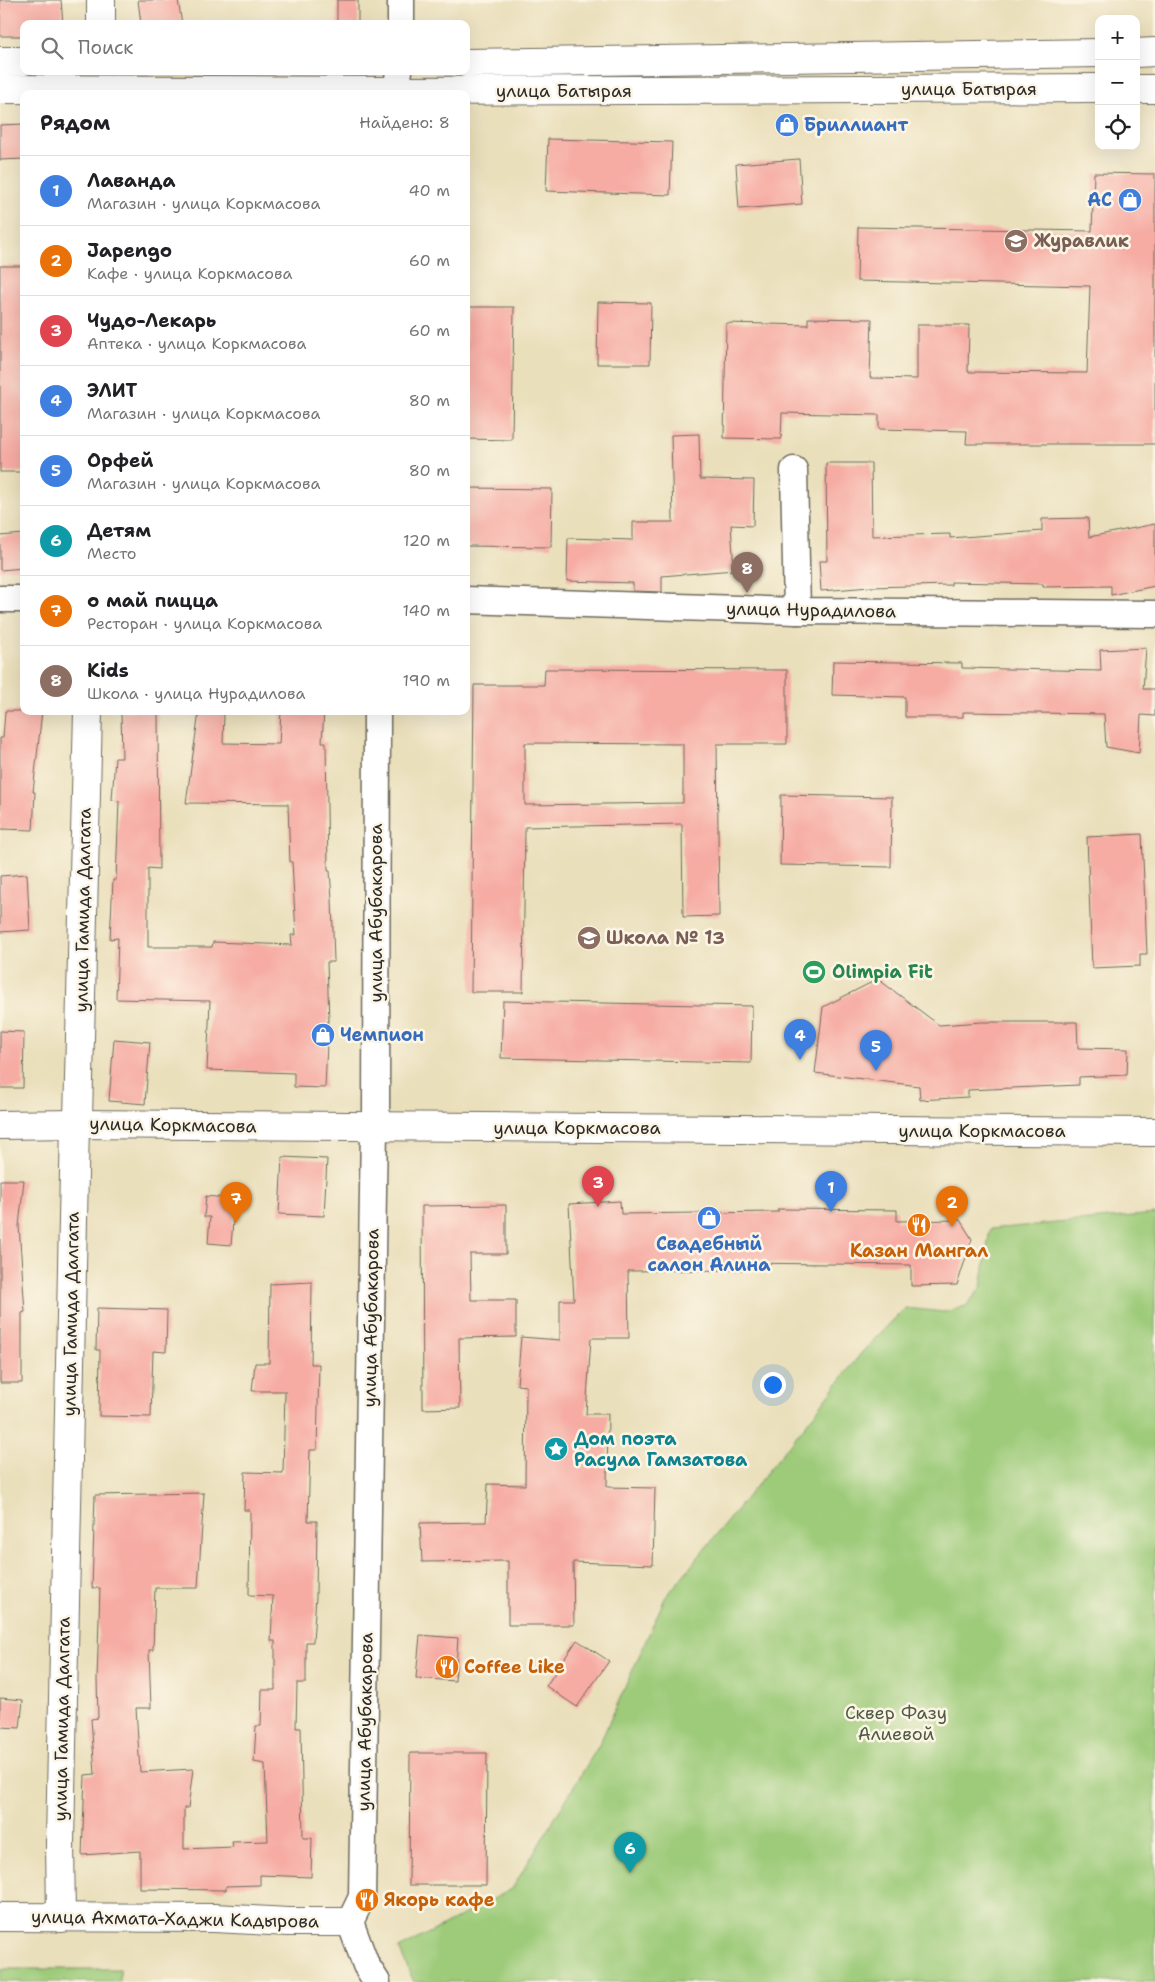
<!DOCTYPE html>
<html lang="ru">
<head>
<meta charset="utf-8">
<style>
  body { margin:0; font-family:"Shantell Sans",sans-serif; background:#f6f6f6; color:#202124 }
  .controls { position:absolute; right:15px; top:15px; display:grid; overflow:hidden; border-radius:10px; box-shadow:0 5px 20px #0002 }
  .controls button { width:45px; height:45px; display:grid; place-items:center; padding:0; border:0; border-bottom:1px solid #e0e0e0; background:#fff; color:#202124; font:25px sans-serif }
  .you { position:absolute; left:772px; top:1384px; width:18px; height:18px; margin:-12px; border:4px solid #fff; border-radius:50%; background:#1a73e8; box-shadow:0 0 0 8px #1a73e833 }
  .badge { display:grid; place-items:center; width:32px; height:32px; border-radius:50%; background:#7c3aed; color:#fff; font-size:16px; font-weight:700 }
  .pin { position:absolute; translate:-50% -41px; filter:drop-shadow(0 1px 2px #0008) }
  .pin::after { content:''; position:absolute; top:26px; width:18px; height:15px; background:inherit; clip-path:polygon(0 0,100% 0,50% 100%) }
  .list { margin:0; padding:0; list-style:none }
  h2 { display:flex; justify-content:space-between; align-items:center; height:65px; margin:0; padding:0 20px; font-size:21px }
  h2 small { font-size:16px; font-weight:400; color:#757577 }
  .list li { display:grid; grid-template-columns:32px 1fr auto; gap:15px; align-items:center; box-sizing:border-box; height:70px; padding:0 20px; border-top:1px solid #e0e0e0 }
  .list b { display:block; font-size:19px; white-space:nowrap }
  .list p { margin:0; font-size:16px; white-space:nowrap; color:#757577 }
  .list em { font-size:16px; font-style:normal; color:#757577 }
  .icon { flex:none; width:28px; height:28px; fill:none; stroke:currentColor; stroke-width:2; stroke-linecap:round; stroke-linejoin:round }
  .map { position:relative; flex:none; width:1155px; height:1982px; overflow:hidden }
  .search { position:absolute; background:#fff; box-shadow:0 5px 20px #0002; left:20px; top:20px; width:450px; height:55px; display:flex; align-items:center; gap:12px; box-sizing:border-box; padding:0 18px; border-radius:10px; color:#757577; font-size:19px }
  .panel { position:absolute; background:#fff; box-shadow:0 5px 20px #0002; left:20px; top:90px; width:450px; height:625px; border-radius:10px }
  .map>svg:first-child { display:block }
  .green { fill:#9dcb79; stroke:#647b52 }
  .building { fill:#f6aba3; fill-rule:evenodd }
  .lines { fill:none; stroke-linecap:round; stroke-linejoin:round }
  .minor-casing { stroke:#6e6a5d; stroke-width:29 }
  .tertiary-casing { stroke:#6e6a5d; stroke-width:30 }
  .secondary-casing { stroke:#6e6a5d; stroke-width:30 }
  .primary-casing { stroke:#6e6a5d; stroke-width:30 }
  .minor { stroke:#fff; stroke-width:26 }
  .tertiary { stroke:#fff; stroke-width:28 }
  .secondary { stroke:#fff; stroke-width:28 }
  .primary { stroke:#fff; stroke-width:28 }
  .labels { text-anchor:middle; dominant-baseline:central; stroke-width:5; stroke-linejoin:round; paint-order:stroke }
  .street-label { font-size:18px; fill:#2b2b2b; stroke:#fcf5e5 }
  .shop-label { font-size:18px; font-weight:bold; fill:#366cbe; stroke:#fcf5e5; text-anchor:start }
  .education-label { font-size:18px; font-weight:bold; fill:#785e54; stroke:#fcf5e5; text-anchor:start }
  .leisure-label { font-size:18px; font-weight:bold; fill:#27864d; stroke:#fcf5e5; text-anchor:start }
  .food-label { font-size:18px; font-weight:bold; fill:#c56008; stroke:#fcf5e5; text-anchor:start }
  .culture-label { font-size:18px; font-weight:bold; fill:#0d838f; stroke:#fcf5e5; text-anchor:start }
  .park-label { font-size:18px; fill:#4d5b42; stroke:#fcf5e5 }
</style>
</head>
<body>
<div class="map">
<svg width="1155" height="1982" viewBox="0 0 1155 1982">
  <rect width="100%" height="100%" fill="#fcf5e5"/>
  <filter id="ink" filterUnits="userSpaceOnUse"><feTurbulence type="fractalNoise" baseFrequency=".02" numOctaves="2"/><feDisplacementMap in="SourceGraphic" scale="10" xChannelSelector="R" yChannelSelector="G"/><feConvolveMatrix kernelMatrix="1 2 1 2 8 2 1 2 1" color-interpolation-filters="sRGB"/></filter>
  <filter id="wash" filterUnits="userSpaceOnUse"><feTurbulence type="fractalNoise" baseFrequency=".0096" numOctaves="4" result="noise"/><feDisplacementMap in="SourceGraphic" scale="20" xChannelSelector="R" yChannelSelector="G"/><feGaussianBlur stdDeviation="1.12" result="paint"/><feColorMatrix in="noise" values="0 0 0 0 0 0 0 0 0 0 0 0 0 0 0 0 0 1.4 0 .05"/><feComposite in="paint" operator="in"/></filter>
  <g filter="url(#wash)">
    <rect width="100%" height="100%" fill="#eadfbb"/>
    <g class="green">
      <path d="M1155 1214V1982H414L399 1949 512 1889 599 1745 665 1598 815 1413 862 1352 905 1308 944 1312 966 1306 981 1288 990 1229Z"/>
      <rect x="0" y="1969" width="120" height="13"/>
    </g>
    <g id="blocks">
      <g class="building">
        <path d="M0 0H61L63 24H24V36H0Z"/>
        <path d="M138 0H178L182 24H141Z"/>
        <rect x="337" y="0" width="21" height="24"/>
        <path d="M24 124V159L0 160V125Z"/>
        <path d="M548 139 672 142 670 195 546 191Z"/>
        <path d="M799 159 802 204 739 209 736 164Z"/>
        <path d="M1094 173 1155 174V444H966L967 431 879 429V415L782 413 781 439 724 438 726 323 808 325V318L872 319 870 378 917 379V325H969L968 372 1087 373 1090 286 857 281 858 227 1092 231Z"/>
        <rect x="0" y="266" width="24" height="206"/>
        <path d="M598 302 651 303 650 364H597Z"/>
        <path d="M466 307H514L512 440 466 439Z"/>
        <path d="M699 434 700 479 754 480 753 526 731 525 734 570 662 576V592L633 591V583L567 581 568 538 633 540V522H673L671 435Z"/>
        <path d="M826 463H871L872 536 950 534V538L1042 531V519L1088 518 1089 537 1155 524V586L1111 595V586L1043 587V584L951 582V585L870 587 821 591 819 561H827Z"/>
        <path d="M466 488 552 489 551 547 466 546Z"/>
        <path d="M24 534V568L0 570V536Z"/>
        <path d="M1146 648 1143 689H1155V716L1141 715 1139 753 1106 747 1104 714 963 712V717H905V697L832 695 833 661 962 663V668L1101 671 1100 650Z"/>
        <path d="M545 669 787 670V744H717L719 916 683 917 682 824 525 827 523 992H471L474 685H544ZM525 743 683 744V803L525 805Z"/>
        <path d="M5 711H42L33 792H35L33 830 0 829V738H3Z"/>
        <path d="M121 711H158L159 869 148 868V947H212L213 942 292 945 291 935H296L292 862H290L288 804 186 803 199 712 224 714 223 743 279 744 281 711H324L322 742H326L328 871H330L332 899 334 962H327L329 1021H328L325 1088 294 1087V1073L207 1070 210 1001 116 999 118 938 110 939 113 880H116L119 801 112 800 115 758H122Z"/>
        <path d="M781 795 892 797 891 867 780 865Z"/>
        <path d="M1142 834 1147 954H1140V966L1092 968 1087 837Z"/>
        <path d="M27 874 30 930 0 932V876Z"/>
        <path d="M878 979 939 1025 982 1022H1077L1078 1048 1128 1049 1127 1075 1079 1077V1085L968 1090V1097L920 1100 919 1086 815 1073 823 1007Z"/>
        <path d="M503 1001 752 1006 751 1063 501 1058Z"/>
        <path d="M0 1031 24 1032 23 1088H0Z"/>
        <path d="M114 1039 150 1042 145 1104 109 1101Z"/>
        <path d="M282 1157 327 1159 324 1216 279 1214Z"/>
        <path d="M0 1180H24L19 1226 25 1312 22 1313V1383H0Z"/>
        <path d="M206 1196 235 1199 231 1245 208 1243 210 1217H204Z"/>
        <path d="M620 1201 621 1214 778 1212V1209L897 1210V1221L960 1220 972 1239 957 1285 911 1286V1265L742 1263V1270L628 1271 629 1338H591L586 1414H608L607 1487 655 1488 653 1565 573 1562 574 1625H508V1561L422 1562 420 1523 486 1522 488 1484 525 1485 526 1386 517 1385 521 1337 560 1340V1300H574L569 1204Z"/>
        <path d="M506 1205V1254H470L471 1300H516V1337L459 1338 460 1408 423 1409 422 1206Z"/>
        <path d="M312 1282 311 1364H319L317 1450H310L308 1521H317L316 1596 313 1642H306V1683H297L296 1728H301L303 1838H312L311 1877 260 1875V1885L226 1886V1890L140 1889V1851L82 1855 85 1775 95 1774 91 1719 98 1718 97 1679 100 1588H92L95 1495 204 1493 198 1588H155L153 1650H149L151 1708H136L140 1772 193 1769 188 1808H184V1849L233 1847 232 1842 268 1841 265 1764 254 1762 256 1726H261L262 1690H275V1641H271L273 1596 249 1595 250 1510H244L245 1472 283 1473 285 1391H252L255 1363H269L270 1284Z"/>
        <path d="M97 1308 167 1310 166 1352 153 1351 151 1417 99 1416 100 1350H96Z"/>
        <path d="M420 1635 458 1638 455 1681 416 1678Z"/>
        <path d="M577 1640 609 1661 577 1707 546 1686Z"/>
        <path d="M0 1698 23 1700 20 1728 0 1727Z"/>
        <path d="M410 1753H487L486 1885H409Z"/>
      </g>
    </g>
  </g>
  <g filter="url(#ink)">
    <use href="#blocks" fill-opacity="0" stroke="#6e6a5d" stroke-width="1"/>
    <g class="lines">
      <g class="minor-casing">
        <g id="minor">
          <path d="M401 24V0"/>
          <path d="M396 94 399 71"/>
          <path d="M794 470 797 611"/>
          <path d="M0 599H24"/>
          <path d="M466 600 797 611 1155 614"/>
          <path d="M377 711 376 1123 374 1127 362 1897 350 1922 366 1965 377 1982"/>
        </g>
      </g>
      <g class="tertiary-casing">
        <g id="tertiary">
          <path d="M101 0V24"/>
          <path d="M61 1918 60 1842 75 1124 78 1119 88 711"/>
        </g>
      </g>
      <g class="secondary-casing">
        <path id="secondary" d="M0 1917 214 1918 288 1922H350"/>
      </g>
      <g class="primary-casing">
        <g id="primary">
          <path d="M1136 53 1155 52"/>
          <path d="M0 61H24"/>
          <path d="M466 63 1099 53"/>
          <path d="M0 89 397 91 1099 88"/>
          <path d="M1136 89H1155"/>
          <path d="M0 1125 75 1124 1155 1132"/>
        </g>
      </g>
      <use href="#minor" class="minor"/>
      <use href="#tertiary" class="tertiary"/>
      <use href="#secondary" class="secondary"/>
      <use href="#primary" class="primary"/>
    </g>
  </g>
  <defs>
    <g id="shop-disc" transform="scale(1.25)"><circle r="9.5" fill="#3f7fe0" stroke="#fcf5e5"/><path d="M-5-2.5h2.3a2.7 3.5 0 0 1 5.4 0H5L5.5 6h-11ZM-1.5-2.5h3a1.5 2.3 0 0 0-3 0Z" fill="#fff"/></g>
    <g id="school-disc" transform="scale(1.25)"><circle r="9.5" fill="#8d6e63" stroke="#fcf5e5"/><path d="M0-5L7-2L0 1L-7-2ZM-4 1L0 2.5L4 1V4Q0 6-4 4Z" fill="#fff"/></g>
    <g id="stadium-disc" transform="scale(1.25)"><circle r="9.5" fill="#2e9e5b" stroke="#fcf5e5"/><path d="M0-5a6.5 5 0 1 0 0 10a6.5 5 0 1 0 0-10ZM-3.5-1.8h7v3.6h-7Z" fill="#fff"/></g>
    <g id="restaurant-disc" transform="scale(1.25)"><circle r="9.5" fill="#e8710a" stroke="#fcf5e5"/><path d="M-5-6h1v4h1v-4h1v4h1v-4h1v5L-1.5 .5V6h-2V.5L-5-1ZM5-6V6H3V1.5H1.5Q1.5-4 5-6Z" fill="#fff"/></g>
    <g id="sight-disc" transform="scale(1.25)"><circle r="9.5" fill="#0f9aa8" stroke="#fcf5e5"/><path d="M0-6L1.8-2.2L6-1.7L2.9 1.2L3.7 5.4L0 3.3L-3.7 5.4L-2.9 1.2L-6-1.7L-1.8-2.2Z" fill="#fff"/></g>
  </defs>
  <g fill-rule="evenodd">
    <use href="#shop-disc" x="787" y="125"/>
    <use href="#shop-disc" x="1130" y="200"/>
    <use href="#school-disc" x="1016" y="241"/>
    <use href="#school-disc" x="589" y="938"/>
    <use href="#stadium-disc" x="814" y="972"/>
    <use href="#shop-disc" x="323" y="1035"/>
    <use href="#shop-disc" x="709" y="1218"/>
    <use href="#restaurant-disc" x="919" y="1225"/>
    <use href="#sight-disc" x="556" y="1449"/>
    <use href="#restaurant-disc" x="447" y="1667"/>
    <use href="#restaurant-disc" x="367" y="1900"/>
  </g>
  <g class="labels">
    <g class="street-label">
      <text x="969" y="89">улица Батырая</text>
      <text x="564" y="91">улица Батырая</text>
      <text transform="translate(811 610) rotate(1)">улица Нурадилова</text>
      <text transform="translate(83 910) rotate(-89)">улица Гамида Далгата</text>
      <text transform="translate(376 913) rotate(-90)">улица Абубакарова</text>
      <text transform="translate(173 1125) rotate(1)">улица Коркмасова</text>
      <text x="577" y="1128">улица Коркмасова</text>
      <text x="982" y="1131">улица Коркмасова</text>
      <text transform="translate(71 1314) rotate(-89)">улица Гамида Далгата</text>
      <text transform="translate(371 1318) rotate(-89)">улица Абубакарова</text>
      <text transform="translate(62 1719) rotate(-89)">улица Гамида Далгата</text>
      <text transform="translate(365 1722) rotate(-89)">улица Абубакарова</text>
      <text transform="translate(175 1919) rotate(1)">улица Ахмата-Хаджи Кадырова</text>
    </g>
    <g class="shop-label">
      <text x="804" y="125">Бриллиант</text>
      <text x="1112" y="200" text-anchor="end">АС</text>
      <text x="340" y="1035">Чемпион</text>
      <text x="709" y="1244" text-anchor="middle">Свадебный<tspan x="709" dy="21">салон Алина</tspan></text>
    </g>
    <g class="education-label">
      <text x="1034" y="241">Журавлик</text>
      <text x="606" y="938">Школа № 13</text>
    </g>
    <g class="leisure-label">
      <text x="832" y="972">Olimpia Fit</text>
    </g>
    <g class="food-label">
      <text x="919" y="1251" text-anchor="middle">Казан Мангал</text>
      <text x="464" y="1667">Coffee Like</text>
      <text x="384" y="1900">Якорь кафе</text>
    </g>
    <g class="culture-label">
      <text x="574" y="1439">Дом поэта<tspan x="574" dy="21">Расула Гамзатова</tspan></text>
    </g>
    <g class="park-label">
      <text x="896" y="1713">Сквер Фазу<tspan x="896" dy="21">Алиевой</tspan></text>
    </g>
  </g>
</svg>
<div class="controls">
<button>+</button>
<button>−</button>
<button><svg class="icon" aria-label="locate" viewBox="0 0 24 24"><circle cx="12" cy="12" r="6"/><path d="M12 2v4M12 18v4M2 12h4M18 12h4"/></svg></button>
</div>
<div class="you"></div>
<div class="pin badge" style="left:831px;top:1212px;background:#3f7fe0">1</div>
<div class="pin badge" style="left:952px;top:1227px;background:#e8710a">2</div>
<div class="pin badge" style="left:598px;top:1207px;background:#e0444e">3</div>
<div class="pin badge" style="left:800px;top:1060px;background:#3f7fe0">4</div>
<div class="pin badge" style="left:876px;top:1071px;background:#3f7fe0">5</div>
<div class="pin badge" style="left:630px;top:1873px;background:#0f9aa8">6</div>
<div class="pin badge" style="left:236px;top:1223px;background:#e8710a">7</div>
<div class="pin badge" style="left:747px;top:593px;background:#8d6e63">8</div>
<div class="search"><svg class="icon" aria-label="search" viewBox="0 0 24 24"><circle cx="10" cy="10" r="6"/><path d="M15 15l6 6"/></svg>Поиск</div>
<section class="panel">
<h2>Рядом<small>Найдено: 8</small></h2>
<ul class="list">
<li><span class="badge" style="background:#3f7fe0">1</span><div><b>Лаванда</b><p>Магазин · улица Коркмасова</p></div><em>40 m</em></li>
<li><span class="badge" style="background:#e8710a">2</span><div><b>Japengo</b><p>Кафе · улица Коркмасова</p></div><em>60 m</em></li>
<li><span class="badge" style="background:#e0444e">3</span><div><b>Чудо-Лекарь</b><p>Аптека · улица Коркмасова</p></div><em>60 m</em></li>
<li><span class="badge" style="background:#3f7fe0">4</span><div><b>ЭЛИТ</b><p>Магазин · улица Коркмасова</p></div><em>80 m</em></li>
<li><span class="badge" style="background:#3f7fe0">5</span><div><b>Орфей</b><p>Магазин · улица Коркмасова</p></div><em>80 m</em></li>
<li><span class="badge" style="background:#0f9aa8">6</span><div><b>Детям</b><p>Место</p></div><em>120 m</em></li>
<li><span class="badge" style="background:#e8710a">7</span><div><b>о май пицца</b><p>Ресторан · улица Коркмасова</p></div><em>140 m</em></li>
<li><span class="badge" style="background:#8d6e63">8</span><div><b>Kids</b><p>Школа · улица Нурадилова</p></div><em>190 m</em></li>
</ul>
</section>
</div>
</body>
</html>
